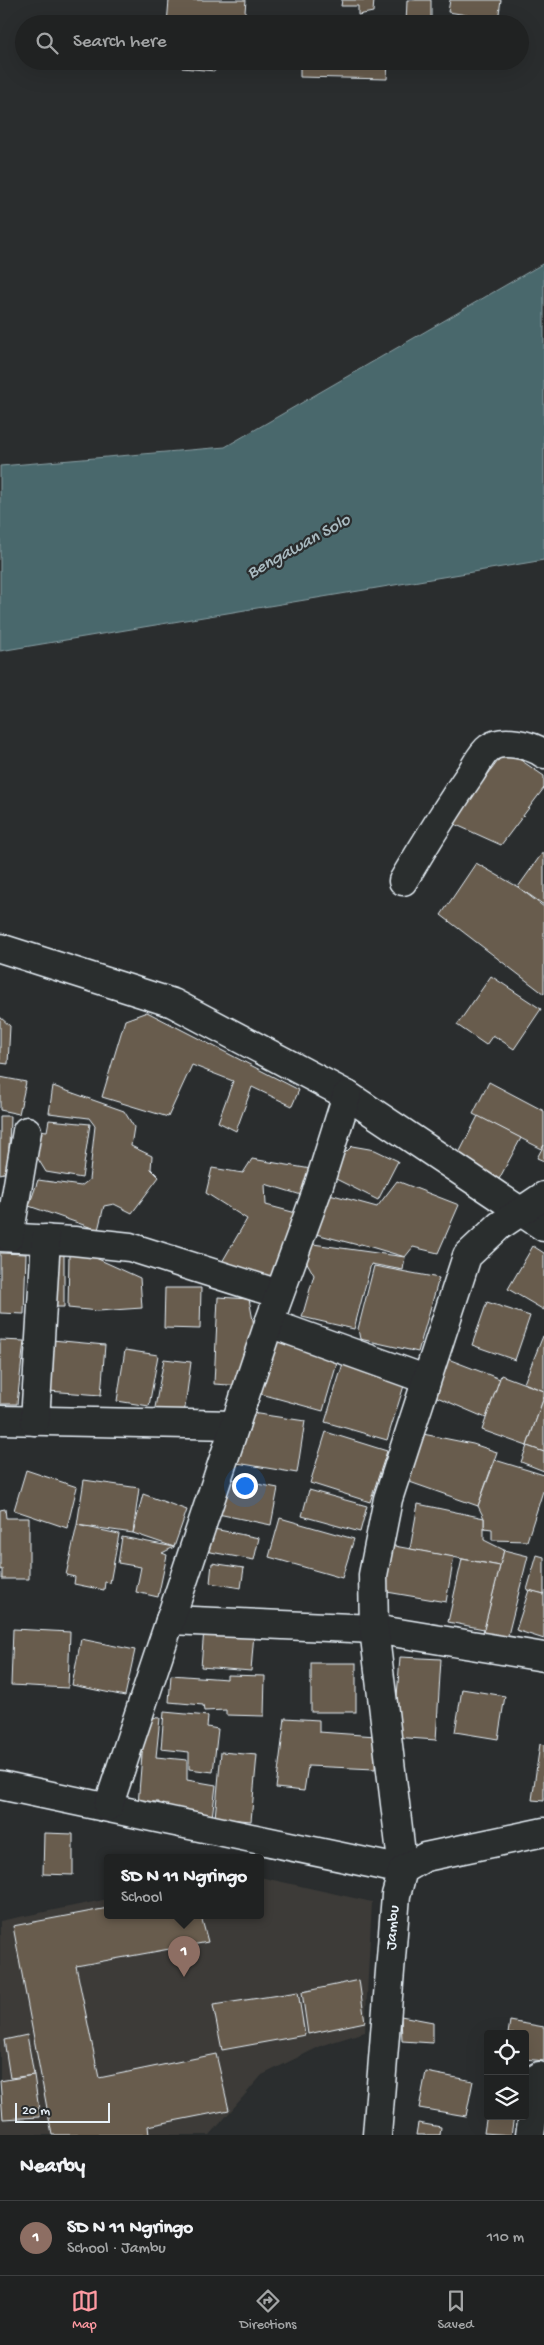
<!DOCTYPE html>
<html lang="en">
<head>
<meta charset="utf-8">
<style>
  body { margin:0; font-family:"Gochi Hand",sans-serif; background:#282a2a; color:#f1f3f6 }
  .controls { position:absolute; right:15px; bottom:15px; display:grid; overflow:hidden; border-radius:5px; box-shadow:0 5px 20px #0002 }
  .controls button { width:45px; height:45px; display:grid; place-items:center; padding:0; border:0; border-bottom:1px solid #3d3f40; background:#202222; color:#f1f3f6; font:25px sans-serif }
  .scale { position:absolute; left:15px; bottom:12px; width:95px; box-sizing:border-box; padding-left:5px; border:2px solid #e8f1f8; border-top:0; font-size:14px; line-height:18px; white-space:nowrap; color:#e8f1f8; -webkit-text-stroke:4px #2a2d2e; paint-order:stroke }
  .you { position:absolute; left:244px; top:1485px; width:18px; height:18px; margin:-12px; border:4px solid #fff; border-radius:50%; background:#1a73e8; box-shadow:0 0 0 8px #1a73e833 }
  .badge { display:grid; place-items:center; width:32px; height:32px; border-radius:50%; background:#ff9aa2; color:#fff; font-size:16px; font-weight:700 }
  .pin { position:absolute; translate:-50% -41px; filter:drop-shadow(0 1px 2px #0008) }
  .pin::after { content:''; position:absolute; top:26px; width:18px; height:15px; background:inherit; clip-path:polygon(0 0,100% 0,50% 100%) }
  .popup { position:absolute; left:104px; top:1854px; width:160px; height:65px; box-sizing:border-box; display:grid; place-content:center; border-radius:5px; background:#202222; filter:drop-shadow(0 1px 4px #0005); font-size:16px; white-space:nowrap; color:#a2a4a5 }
  .popup b { font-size:19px; color:#f1f3f6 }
  .popup::after { content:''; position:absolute; left:50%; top:100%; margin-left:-10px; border:10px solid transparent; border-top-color:#202222 }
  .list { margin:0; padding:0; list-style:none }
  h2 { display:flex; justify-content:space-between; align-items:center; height:65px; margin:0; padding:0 20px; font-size:21px }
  h2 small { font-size:16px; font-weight:400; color:#a2a4a5 }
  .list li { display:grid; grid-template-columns:32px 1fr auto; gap:15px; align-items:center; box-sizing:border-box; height:75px; padding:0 20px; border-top:1px solid #3d3f40 }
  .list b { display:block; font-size:19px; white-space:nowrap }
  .list p { margin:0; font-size:16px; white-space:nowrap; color:#a2a4a5 }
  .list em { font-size:16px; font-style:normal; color:#a2a4a5 }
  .icon { flex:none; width:28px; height:28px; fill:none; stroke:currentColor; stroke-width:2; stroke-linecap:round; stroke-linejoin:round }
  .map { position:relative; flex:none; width:544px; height:2135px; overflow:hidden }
  .search { position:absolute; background:#202222; box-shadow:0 5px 20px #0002; left:15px; right:15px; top:15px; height:55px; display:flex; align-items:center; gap:12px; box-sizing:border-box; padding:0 18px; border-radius:28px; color:#a2a4a5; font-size:19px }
  .sheet { height:140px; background:#202222 }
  nav { display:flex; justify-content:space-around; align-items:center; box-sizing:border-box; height:70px; border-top:1px solid #3d3f40; background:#202222; font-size:14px; color:#a2a4a5 }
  nav a { display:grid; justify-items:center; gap:2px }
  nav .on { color:#ff9aa2 }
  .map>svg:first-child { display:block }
  .built { fill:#3c3b38 }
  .water { fill:#4a686c; stroke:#899fa4 }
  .building { fill:#675c4e; stroke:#e8f1f8 }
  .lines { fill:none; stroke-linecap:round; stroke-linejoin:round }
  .minor-casing { stroke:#e8f1f8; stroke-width:31 }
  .tertiary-casing { stroke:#e8f1f8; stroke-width:31 }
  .minor { stroke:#2a2d2e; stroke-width:28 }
  .tertiary { stroke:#2a2d2e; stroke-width:28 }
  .labels { text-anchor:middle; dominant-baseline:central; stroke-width:4.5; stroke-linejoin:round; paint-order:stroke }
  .street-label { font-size:16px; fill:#e8f1f8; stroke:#2a2d2e }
  .water-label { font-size:18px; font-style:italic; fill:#a9bac0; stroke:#2a2d2e }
</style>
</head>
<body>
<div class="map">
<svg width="544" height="2135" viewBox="0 0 544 2135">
  <rect width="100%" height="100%" fill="#2a2d2e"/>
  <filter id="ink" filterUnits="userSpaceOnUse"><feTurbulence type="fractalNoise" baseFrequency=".02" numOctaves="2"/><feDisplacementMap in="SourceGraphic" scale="10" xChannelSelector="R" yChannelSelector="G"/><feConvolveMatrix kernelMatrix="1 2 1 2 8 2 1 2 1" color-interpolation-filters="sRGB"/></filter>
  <g filter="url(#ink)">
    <path class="built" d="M260 1877 372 1902 365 2032 323 2045 262 2075 210 2135H0V1921L108 1899V1916H260Z"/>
    <path class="water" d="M544 263V560L0 651V466L225 447Z"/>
    <g class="building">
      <path d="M169 0H246L244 24H167Z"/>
      <path d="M342 0H374L373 12 358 15V6H341Z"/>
      <path d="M407 0H431V24H406Z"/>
      <path d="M450 0H501L498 20 448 12Z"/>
      <path d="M182 61H216L215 71 182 68Z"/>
      <path d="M300 61H388L387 79 300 77Z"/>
      <path d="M506 750 544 776V788L501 845 452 823Z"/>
      <path d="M543 852H544V905L518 887Z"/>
      <path d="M476 863 518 887 544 907V994L441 915Z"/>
      <path d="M491 976 541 1009 514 1049 493 1035 486 1045 457 1025Z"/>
      <path d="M147 1012 299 1090 292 1106 252 1087 236 1131 218 1122 233 1081 192 1065 168 1117 102 1097 125 1020Z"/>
      <path d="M0 1017 10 1026 8 1064 0 1063Z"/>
      <path d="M0 1077 26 1082 19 1114 0 1110Z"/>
      <path d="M489 1082 544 1111V1145L542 1149 473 1114Z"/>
      <path d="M53 1086 124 1111 134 1127 131 1146 152 1156 151 1169 159 1177 132 1213 114 1204 104 1206 98 1230 29 1206 38 1180 81 1186 89 1180 95 1126 89 1118 49 1113Z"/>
      <path d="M0 1116H10L9 1148 12 1157 4 1173 0 1174Z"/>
      <path d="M478 1116 521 1138 498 1181 456 1159Z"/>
      <path d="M49 1120 90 1124 82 1178 46 1172 35 1154 30 1129 47 1131Z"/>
      <path d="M544 1145V1161L537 1158Z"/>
      <path d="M352 1146 375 1150 398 1161 378 1200 334 1178V1164Z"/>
      <path d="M252 1159 317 1170 308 1197 265 1184 266 1205 300 1214 271 1284 218 1269 247 1219 206 1193 212 1168 243 1173Z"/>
      <path d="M397 1181 459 1205 438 1253 413 1247 405 1257 361 1244 358 1245 312 1233 326 1193 377 1207Z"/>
      <path d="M306 1243 405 1257 403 1270 371 1264 354 1329 302 1317 314 1275 301 1252Z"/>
      <path d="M533 1246 544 1253V1310L508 1289Z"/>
      <path d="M48 1247 64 1252V1307H48Z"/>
      <path d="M0 1253 26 1254 24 1314 0 1313Z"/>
      <path d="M87 1254 140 1278 142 1308 98 1311 68 1308 69 1255Z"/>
      <path d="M374 1266 439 1278 418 1352 360 1339 358 1329Z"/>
      <path d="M165 1288H201L200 1329 164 1328Z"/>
      <path d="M218 1297 249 1299 255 1331 244 1386 214 1384Z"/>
      <path d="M487 1302 530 1316 515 1360 472 1345Z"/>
      <path d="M271 1333 340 1353 323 1411 254 1392Z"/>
      <path d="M543 1336H544V1391L524 1383Z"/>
      <path d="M0 1340 24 1341 17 1404H0Z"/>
      <path d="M52 1340 105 1345 101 1395 48 1391Z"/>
      <path d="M125 1350 158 1355 149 1406 117 1401Z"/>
      <path d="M345 1357 407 1376 387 1440 325 1422Z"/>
      <path d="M164 1359 191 1362 184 1415 154 1413Z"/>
      <path d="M448 1359 500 1379 486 1418 430 1394Z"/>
      <path d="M501 1375 544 1391V1397L527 1446 482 1430Z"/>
      <path d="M544 1397V1452L527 1446Z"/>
      <path d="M245 1412 305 1421 297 1473 237 1463Z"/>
      <path d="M326 1432 387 1451 370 1502 310 1483Z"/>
      <path d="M418 1433 473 1444 497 1452 478 1506 404 1480Z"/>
      <path d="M527 1446 544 1452V1471L521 1462Z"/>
      <path d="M495 1460 544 1475V1488L527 1541 492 1540V1529L484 1528V1518L478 1506Z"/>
      <path d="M26 1470 77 1487 67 1528 14 1510Z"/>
      <path d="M226 1478 278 1488 271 1525 218 1514Z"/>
      <path d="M84 1480 139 1488 133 1533 77 1525Z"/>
      <path d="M309 1490 367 1506 360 1532 302 1516Z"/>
      <path d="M143 1494 187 1510 174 1547 133 1533Z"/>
      <path d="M418 1504 484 1518V1540L504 1550 500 1566 410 1549Z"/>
      <path d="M5 1509 6 1518H29V1579H2V1569L0 1570V1510Z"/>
      <path d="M280 1518 354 1539 342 1578 269 1557Z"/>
      <path d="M77 1525 119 1534 110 1583 105 1582 104 1590 74 1584 75 1577 66 1575Z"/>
      <path d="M204 1527 259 1538 254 1560 200 1550Z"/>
      <path d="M122 1537 174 1547 162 1553 167 1555 158 1597 136 1592 141 1567 118 1563Z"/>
      <path d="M389 1545 454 1557 446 1602 381 1591Z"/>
      <path d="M504 1550 528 1556 505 1647 481 1640Z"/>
      <path d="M537 1555 544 1557V1594L527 1590Z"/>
      <path d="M462 1559 500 1566 484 1629 448 1622Z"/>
      <path d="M212 1563 244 1568 241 1588 210 1583Z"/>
      <path d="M529 1590 544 1594V1639L516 1630Z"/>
      <path d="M13 1629 70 1632 68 1688 11 1685Z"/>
      <path d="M204 1629 254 1633 251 1671 201 1667Z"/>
      <path d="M81 1639 135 1650 125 1696 72 1685Z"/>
      <path d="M400 1657 441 1659 436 1740 394 1737Z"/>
      <rect x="311" y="1663" width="45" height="49"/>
      <path d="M171 1675 227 1679V1675L265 1676 264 1716 226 1715V1710L204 1711 203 1705 169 1702Z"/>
      <path d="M462 1689 505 1696 498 1739 455 1732Z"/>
      <path d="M164 1712 208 1716 207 1727 218 1729 213 1772 189 1769V1752L161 1749Z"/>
      <path d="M145 1717 160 1718 156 1757 187 1760V1780L216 1785 212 1818 158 1812 159 1802H153V1807L138 1805Z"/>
      <path d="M285 1718 319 1720V1732L376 1736 375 1769 308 1766 304 1791 276 1788Z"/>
      <path d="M540 1744 544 1745V1801L532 1800Z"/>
      <path d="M221 1752 257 1755 251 1821 215 1818Z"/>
      <path d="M44 1833 73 1834V1875L43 1874Z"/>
      <path d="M108 1908V1916H201L208 1942 76 1966 99 2078 216 2054 229 2110 148 2126 149 2135H52L13 1926Z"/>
      <path d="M359 1980 365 2022 308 2034 302 1992Z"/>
      <path d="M298 1992 305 2035 222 2050 213 2005Z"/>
      <path d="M401 2016 433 2022V2043L402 2041Z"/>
      <path d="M510 2021 544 2027V2061L525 2059V2034H508Z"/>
      <path d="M27 2035 34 2075 10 2078 4 2040Z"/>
      <path d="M426 2072 473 2081 466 2116 419 2108Z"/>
      <path d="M34 2075 40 2117 3 2119 0 2081Z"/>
      <path d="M488 2107V2116H514L511 2135 484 2133Z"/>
      <path d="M418 2123 441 2127 440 2135H416Z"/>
    </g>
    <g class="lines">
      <g class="minor-casing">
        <g id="minor">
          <path d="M403 881C425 844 447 808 471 773 476 765 482 753 489 748 502 738 532 745 544 754"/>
          <path d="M0 948 173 1003 347 1095 544 1227"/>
          <path d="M0 1237 74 1241 130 1247 279 1294"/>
          <path d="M9 1237 27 1131"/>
          <path d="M269 1323 425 1379"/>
          <path d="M0 1420 235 1425"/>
          <path d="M35 1421 46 1239"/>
          <path d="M170 1620 374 1629 544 1657"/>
          <path d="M0 1785 403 1870 374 1629 373 1575 388 1499 467 1256 499 1226 544 1196"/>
          <path d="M108 1807 269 1323 316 1194 347 1095"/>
          <path d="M530 2135 539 2076"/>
        </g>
      </g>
      <g class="tertiary-casing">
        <g id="tertiary">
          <path id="s1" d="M377 2135 396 1895 403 1870 425 1857 544 1832"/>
        </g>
      </g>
      <use href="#minor" class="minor"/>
      <use href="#tertiary" class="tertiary"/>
    </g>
  </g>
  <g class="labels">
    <g class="street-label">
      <text stroke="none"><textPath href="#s1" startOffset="208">Jambu</textPath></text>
    </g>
    <g class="water-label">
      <text transform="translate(299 547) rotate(-29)">Bengawan Solo</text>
    </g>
  </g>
</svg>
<div class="controls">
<button><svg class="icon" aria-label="locate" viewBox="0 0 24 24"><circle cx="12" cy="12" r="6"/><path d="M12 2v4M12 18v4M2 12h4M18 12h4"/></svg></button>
<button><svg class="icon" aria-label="layers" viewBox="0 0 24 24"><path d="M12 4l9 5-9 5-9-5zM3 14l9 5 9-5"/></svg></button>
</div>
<div class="scale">20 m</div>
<div class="you"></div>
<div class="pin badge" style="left:184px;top:1977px;background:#8d6e63">1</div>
<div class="popup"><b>SD N 11 Ngringo</b>School</div>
<div class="search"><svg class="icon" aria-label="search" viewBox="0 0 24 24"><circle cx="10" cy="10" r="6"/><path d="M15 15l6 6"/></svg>Search here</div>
</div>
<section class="sheet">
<h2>Nearby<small></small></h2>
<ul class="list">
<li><span class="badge" style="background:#8d6e63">1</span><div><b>SD N 11 Ngringo</b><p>School · Jambu</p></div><em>110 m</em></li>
</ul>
</section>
<nav>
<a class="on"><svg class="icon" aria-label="map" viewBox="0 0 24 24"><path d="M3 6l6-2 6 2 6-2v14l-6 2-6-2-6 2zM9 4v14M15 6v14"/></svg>Map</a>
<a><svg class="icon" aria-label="directions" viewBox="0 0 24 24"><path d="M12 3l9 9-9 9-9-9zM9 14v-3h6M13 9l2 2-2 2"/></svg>Directions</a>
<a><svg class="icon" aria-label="saved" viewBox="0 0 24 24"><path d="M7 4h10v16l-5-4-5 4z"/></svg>Saved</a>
</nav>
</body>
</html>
